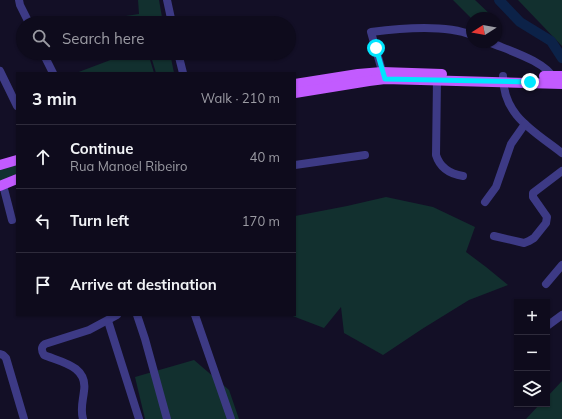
<!DOCTYPE html>
<html lang="en">
<head>
<meta charset="utf-8">
<style>
  body { margin:0; font-family:Mulish,sans-serif; background:#171425; color:#f1f3f6 }
  .controls { position:absolute; right:12px; bottom:12px; display:grid; overflow:hidden; border-radius:0px; box-shadow:0 1px 3px #0004 }
  .controls button { width:36px; height:36px; display:grid; place-items:center; padding:0; border:0; border-bottom:1px solid #2e2b3b; background:#0e0b1c; color:#f1f3f6; font:20px sans-serif }
  .compass { position:absolute; left:466px; top:12px; width:36px; height:36px; border-radius:50%; background:#0e0b1c; box-shadow:0 1px 3px #0004; rotate:259deg }
  .stop { position:absolute; width:12px; height:12px; margin:-9px; border:3px solid #00e5ff; border-radius:50%; background:#fff }
  .stop.end { background:#00e5ff; border-color:#fff; box-shadow:0 1px 4px #0008 }
  .list { margin:0; padding:0; list-style:none }
  h2 { display:flex; justify-content:space-between; align-items:center; height:52px; margin:0; padding:0 16px; font-size:17px }
  h2 small { font-size:13px; font-weight:400; color:#9b9ba3 }
  .list li { display:grid; grid-template-columns:26px 1fr auto; gap:12px; align-items:center; box-sizing:border-box; height:64px; padding:0 16px; border-top:1px solid #2e2b3b }
  .list b { display:block; font-size:15px; white-space:nowrap }
  .list p { margin:0; font-size:13px; white-space:nowrap; color:#9b9ba3 }
  .list em { font-size:13px; font-style:normal; color:#9b9ba3 }
  .icon { flex:none; width:22px; height:22px; fill:none; stroke:currentColor; stroke-width:2; stroke-linecap:round; stroke-linejoin:round }
  .map { position:relative; flex:none; width:562px; height:419px; overflow:hidden }
  .search { position:absolute; background:#0e0b1c; box-shadow:0 1px 3px #0004; left:16px; top:16px; width:280px; height:44px; display:flex; align-items:center; gap:10px; box-sizing:border-box; padding:0 14px; border-radius:22px; color:#9b9ba3; font-size:15px }
  .panel { position:absolute; background:#0e0b1c; box-shadow:0 1px 3px #0004; left:16px; top:72px; width:280px; height:244px; border-radius:0px }
  .map>svg:first-child { display:block }
  .green { fill:#12302f }
  .lines { fill:none; stroke-linecap:round; stroke-linejoin:round }
  .river { stroke:#0c2248; stroke-width:10 }
  .minor { stroke:#3d3a85; stroke-width:8 }
  .major { stroke:#c25bff; stroke-width:10 }
  .route { stroke:#00e5ff; stroke-width:5 }
</style>
</head>
<body>
<div class="map">
<svg width="562" height="419" viewBox="0 0 562 419">
  <rect width="100%" height="100%" fill="#130f26"/>
  <g class="green">
    <path d="M138 0H159L163 23H106V19L139 14Z"/>
    <path d="M453 0H475L494 18H472V19Z"/>
    <path d="M518 0H562V46Z"/>
    <path d="M129 53H148L154 73H76Z"/>
    <path d="M150 53H170L174 73H156Z"/>
    <path d="M17 161V175L0 183V167Z"/>
    <path d="M386 197 433 207 475 227 466 252 486 267 508 285 469 300 422 329 383 355 344 333 341 307 324 328 290 315H295V216L347 206Z"/>
    <path d="M194 360 229 390 239 419H145L135 377Z"/>
    <path d="M562 381V419H526L540 404H547V397Z"/>
  </g>
  <g class="lines">
    <path class="river" d="M499 0 520 22 551 41 562 58"/>
    <g class="minor">
      <path d="M19 0 20 5 29 23"/>
      <path d="M167 0 172 23"/>
      <path d="M489 42C507 50 546 61 555 80"/>
      <path d="M43 53 53 73"/>
      <path d="M178 53 183 73"/>
      <path d="M0 71 17 106"/>
      <path d="M503 76C503 116 534 131 562 153"/>
      <path d="M384 78 371 32C401 28 445 24 472 35"/>
      <path d="M437 80 436 155C440 168 450 174 463 176"/>
      <path d="M295 165 365 155"/>
      <path d="M3 185 12 220"/>
      <path d="M485 202 496 187 511 144 525 124"/>
      <path d="M494 236 524 243 529 241 534 238 546 223 547 217 533 197V193L562 171"/>
      <path d="M546 284 562 265"/>
      <path d="M137 315 145 339 167 419"/>
      <path d="M195 315 231 419"/>
      <path d="M108 321 139 419"/>
      <path d="M547 326 562 315"/>
      <path d="M0 354 3 355 6 358 24 419"/>
      <path d="M83 419C80 409 83 401 84 391 88 366 61 362 44 355 41 350 41 347 45 344L89 330 117 315"/>
    </g>
    <g class="major">
      <path d="M544 76H562"/>
      <path d="M295 84 358 74 382 72 442 74"/>
      <path d="M295 93 369 81 385 79 562 84"/>
      <path d="M0 165 17 160"/>
      <path d="M0 186 17 179"/>
    </g>
  </g>
  <g class="lines">
    <path class="route" d="M376 48 385 79 530 82"/>
  </g>
</svg>
<div class="controls">
<button>+</button>
<button>−</button>
<button><svg class="icon" aria-label="layers" viewBox="0 0 24 24"><path d="M12 4l9 5-9 5-9-5zM3 14l9 5 9-5"/></svg></button>
</div>
<svg class="compass" viewBox="-18 -18 36 36"><path d="M0-13l5 13h-10z" fill="#e53935"/><path d="M0 13l5-13h-10z" fill="#9b9ba3"/></svg>
<div class="stop" style="left:376px;top:48px"></div>
<div class="stop end" style="left:530px;top:82px"></div>
<div class="search"><svg class="icon" aria-label="search" viewBox="0 0 24 24"><circle cx="10" cy="10" r="6"/><path d="M15 15l6 6"/></svg>Search here</div>
<section class="panel">
<h2>3 min<small>Walk · 210 m</small></h2>
<ul class="list">
<li><svg class="icon" aria-label="ahead" viewBox="0 0 24 24"><path d="M12 20V5M6 11l6-6 6 6"/></svg><div><b>Continue</b><p>Rua Manoel Ribeiro</p></div><em>40 m</em></li>
<li><svg class="icon" aria-label="left" viewBox="0 0 24 24"><path d="M17 20v-9H6M10 6l-5 5 5 5"/></svg><div><b>Turn left</b></div><em>170 m</em></li>
<li><svg class="icon" aria-label="arrive" viewBox="0 0 24 24"><path d="M6 21V4h12l-3 4 3 4H6"/></svg><div><b>Arrive at destination</b></div></li>
</ul>
</section>
</div>
</body>
</html>
